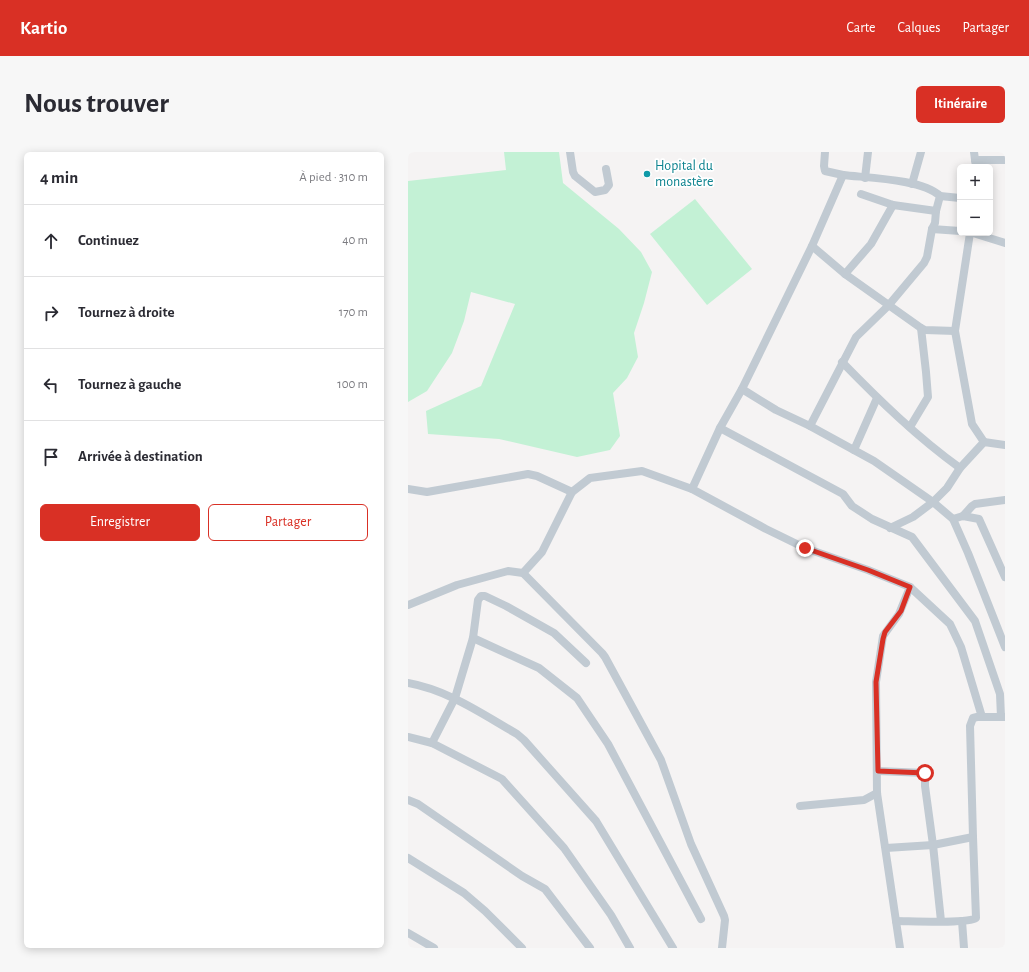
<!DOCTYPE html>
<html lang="fr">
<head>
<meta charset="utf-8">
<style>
  body { margin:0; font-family:"Alegreya Sans",sans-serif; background:#f7f7f7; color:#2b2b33 }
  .controls { position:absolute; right:12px; top:12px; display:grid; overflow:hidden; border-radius:6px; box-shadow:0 2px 10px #0003 }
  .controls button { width:36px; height:36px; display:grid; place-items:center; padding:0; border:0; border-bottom:1px solid #e1e1e2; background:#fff; color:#2b2b33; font:20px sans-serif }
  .stop { position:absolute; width:12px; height:12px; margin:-9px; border:3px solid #d93025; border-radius:50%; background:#fff }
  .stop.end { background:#d93025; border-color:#fff; box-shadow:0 1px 4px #0008 }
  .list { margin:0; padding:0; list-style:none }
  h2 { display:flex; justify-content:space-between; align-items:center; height:52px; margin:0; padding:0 16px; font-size:17px }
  h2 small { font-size:13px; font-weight:400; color:#7c7c81 }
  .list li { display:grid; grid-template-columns:26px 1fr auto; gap:12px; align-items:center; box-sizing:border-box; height:72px; padding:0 16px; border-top:1px solid #e1e1e2 }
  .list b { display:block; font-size:15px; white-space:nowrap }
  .list em { font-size:13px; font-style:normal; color:#7c7c81 }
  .actions { display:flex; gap:8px; padding:12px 16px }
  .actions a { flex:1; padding:9px 0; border:1px solid #d93025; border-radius:6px; text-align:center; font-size:14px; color:#d93025 }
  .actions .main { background:#d93025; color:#fff }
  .icon { flex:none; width:22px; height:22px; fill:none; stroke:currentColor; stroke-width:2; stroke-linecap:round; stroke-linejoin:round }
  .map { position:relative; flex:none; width:597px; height:796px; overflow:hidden; border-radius:6px }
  header { display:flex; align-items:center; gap:24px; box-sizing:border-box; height:56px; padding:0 20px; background:#d93025; color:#fff }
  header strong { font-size:19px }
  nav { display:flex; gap:22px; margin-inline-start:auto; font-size:14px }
  .intro { display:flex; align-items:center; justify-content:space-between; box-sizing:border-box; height:96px; padding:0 24px }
  h1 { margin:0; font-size:28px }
  .button { padding:10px 18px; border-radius:6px; background:#d93025; color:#fff; font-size:14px; font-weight:700 }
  main { display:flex; gap:24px; padding:0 24px }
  aside { flex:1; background:#fff; border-radius:6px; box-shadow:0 2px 10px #0003 }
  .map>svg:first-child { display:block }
  .green { fill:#c3f1d5 }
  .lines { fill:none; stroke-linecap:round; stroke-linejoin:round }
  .minor { stroke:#c1cad2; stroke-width:8 }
  .route { stroke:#d93025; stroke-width:5 }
  .culture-dot { fill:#0f9aa8; stroke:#fff; stroke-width:1.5 }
  .labels { text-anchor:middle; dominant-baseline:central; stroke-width:3.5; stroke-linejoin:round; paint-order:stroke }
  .culture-label { font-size:14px; fill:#0d838f; stroke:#fff; text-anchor:start }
</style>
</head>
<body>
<header>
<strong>Kartio</strong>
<nav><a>Carte</a><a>Calques</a><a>Partager</a></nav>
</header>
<div class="intro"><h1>Nous trouver</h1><a class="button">Itinéraire</a></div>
<main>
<aside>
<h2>4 min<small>À pied · 310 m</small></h2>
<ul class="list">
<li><svg class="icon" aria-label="ahead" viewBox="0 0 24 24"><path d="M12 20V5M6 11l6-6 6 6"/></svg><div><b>Continuez</b></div><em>40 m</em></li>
<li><svg class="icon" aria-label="right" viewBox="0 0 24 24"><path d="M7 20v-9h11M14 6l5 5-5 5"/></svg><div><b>Tournez à droite</b></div><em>170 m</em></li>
<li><svg class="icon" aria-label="left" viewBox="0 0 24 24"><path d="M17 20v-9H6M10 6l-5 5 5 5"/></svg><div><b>Tournez à gauche</b></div><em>100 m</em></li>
<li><svg class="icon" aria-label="arrive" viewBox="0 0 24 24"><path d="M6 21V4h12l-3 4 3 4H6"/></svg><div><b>Arrivée à destination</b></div></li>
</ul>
<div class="actions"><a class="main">Enregistrer</a><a>Partager</a></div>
</aside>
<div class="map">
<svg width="597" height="796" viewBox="0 0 597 796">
  <rect width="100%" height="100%" fill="#f5f3f3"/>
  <g class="green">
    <path d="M96 0H151L155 31 211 77 233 100 244 120 236 151 226 181 230 205 219 226 205 241 212 284 202 298 169 305 91 287 20 282 18 259 73 234 107 152 63 140 56 169 44 201 19 239 0 250V29L98 18Z"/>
    <path d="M287 47 344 117 299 153 242 82Z"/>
  </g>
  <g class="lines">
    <g class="minor">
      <path d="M162 0 165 20 167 24 187 40 197 38 201 33 198 17"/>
      <path d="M566 0 568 15"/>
      <path d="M567 8H597"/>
      <path d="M457 26 460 0"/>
      <path d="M504 32 513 0"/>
      <path d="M453 42 485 53 528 59"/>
      <path d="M532 44 552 46"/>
      <path d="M524 77 552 79"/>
      <path d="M562 81 547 179 564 272 576 290"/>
      <path d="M565 81 597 91"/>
      <path d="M404 94 437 122 513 176 517 178 547 179"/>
      <path d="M437 122 463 92 485 53"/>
      <path d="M434 210C471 248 509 285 552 316"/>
      <path d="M334 237 368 258 402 274 466 309 525 350 545 367 560 401 597 495"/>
      <path d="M402 274 448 185 480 154 516 111 519 105 524 77 527 71 528 59 532 44C514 27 460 26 435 23"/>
      <path d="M502 275 520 245 518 220 513 176"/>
      <path d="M312 276 435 342 444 354 464 367 504 385 567 469 592 542 593 565"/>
      <path d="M446 298 469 246"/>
      <path d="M0 337 19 340 120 322 129 324 164 340"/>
      <path d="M284 337 358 377 397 396 460 418 502 435 542 472 553 495 574 565"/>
      <path d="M555 364 564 354 567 352 597 348"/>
      <path d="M545 367 555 364 571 367 597 425"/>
      <path d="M482 376 505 365 525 350 539 336 552 316 576 290 597 293"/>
      <path d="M115 421 134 400 164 340 182 326 234 319 284 337 312 276 334 237 404 94 435 23 417 19 416 14 417 0"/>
      <path d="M0 453 49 433 100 419 115 421 194 501 197 505 253 608 283 692 316 764 317 768 314 796"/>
      <path d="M65 486 131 516 169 546 200 592 293 767"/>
      <path d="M0 531C40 538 74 562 109 582L116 588 188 669 265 796"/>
      <path d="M0 585 24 591 94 627 156 696 203 763 222 796"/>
      <path d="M24 591 47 546 65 486 70 448 73 444H77L98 454 146 481 178 511"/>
      <path d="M470 619 517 621V634L525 693 533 769"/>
      <path d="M0 648 10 652 114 724 137 737 182 796"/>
      <path d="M392 654 456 648 469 641"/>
      <path d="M478 696 525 693 565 685"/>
      <path d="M0 706 56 741 77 759 114 796"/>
      <path d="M488 769C502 769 559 772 568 766L565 685 562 574 565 566 569 565H597"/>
      <path d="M554 769 556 796"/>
      <path d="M0 781 26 796"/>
      <path d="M492 796 469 641 468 530 475 484 491 462 502 435"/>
    </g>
  </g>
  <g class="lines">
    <path class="route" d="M397 396 460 418 502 435 493 459 477 480 475 487 468 530 470 619 517 621"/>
  </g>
  <circle class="culture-dot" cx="239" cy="22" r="4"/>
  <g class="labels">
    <g class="culture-label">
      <text x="247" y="14">Hopital du<tspan x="247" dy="16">monastère</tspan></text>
    </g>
  </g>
</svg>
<div class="controls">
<button>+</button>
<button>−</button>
</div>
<div class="stop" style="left:517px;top:621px"></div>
<div class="stop end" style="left:397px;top:396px"></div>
</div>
</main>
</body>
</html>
